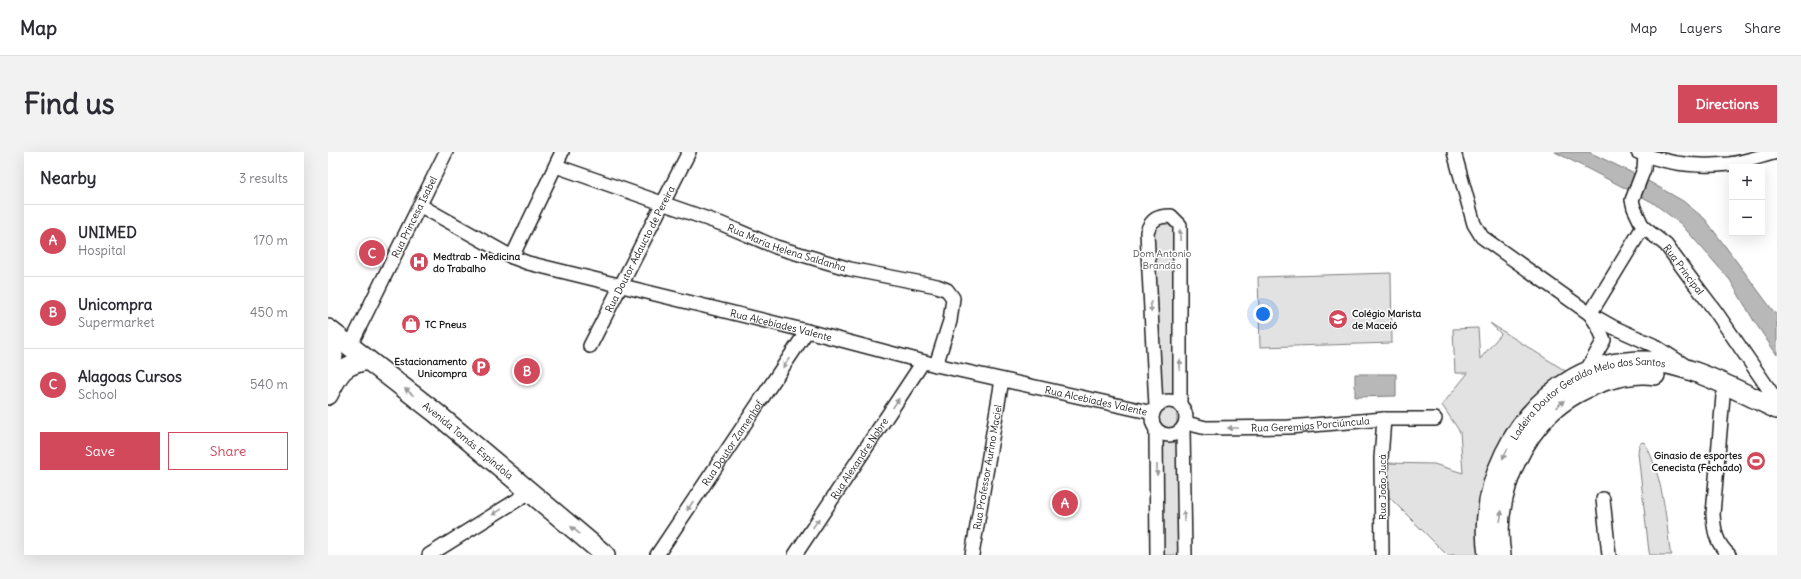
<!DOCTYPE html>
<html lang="en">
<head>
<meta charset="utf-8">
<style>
  body { margin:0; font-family:Delius,sans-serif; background:#f2f2f3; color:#2b2b33 }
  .controls { position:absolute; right:12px; top:12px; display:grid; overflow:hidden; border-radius:0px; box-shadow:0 4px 16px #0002 }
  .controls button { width:36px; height:36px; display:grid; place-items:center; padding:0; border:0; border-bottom:1px solid #e1e1e2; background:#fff; color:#2b2b33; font:20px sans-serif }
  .you { position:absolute; left:935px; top:162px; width:14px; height:14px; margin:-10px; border:3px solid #fff; border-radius:50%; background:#1a73e8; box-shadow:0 0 0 6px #1a73e833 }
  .badge { display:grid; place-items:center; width:26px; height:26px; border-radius:50%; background:#d1495b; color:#fff; font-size:13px; font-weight:700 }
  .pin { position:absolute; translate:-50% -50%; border:2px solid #fff; box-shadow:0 1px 4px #0006 }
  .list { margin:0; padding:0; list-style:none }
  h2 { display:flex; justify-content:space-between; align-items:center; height:52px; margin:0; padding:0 16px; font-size:17px }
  h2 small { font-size:13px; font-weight:400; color:#7c7c81 }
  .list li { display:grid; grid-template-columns:26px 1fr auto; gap:12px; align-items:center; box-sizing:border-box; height:72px; padding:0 16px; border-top:1px solid #e1e1e2 }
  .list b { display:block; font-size:15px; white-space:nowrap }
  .list p { margin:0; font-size:13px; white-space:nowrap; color:#7c7c81 }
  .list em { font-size:13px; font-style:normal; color:#7c7c81 }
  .actions { display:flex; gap:8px; padding:12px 16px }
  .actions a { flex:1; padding:9px 0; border:1px solid #d1495b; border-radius:0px; text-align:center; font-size:14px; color:#d1495b }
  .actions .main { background:#d1495b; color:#fff }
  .map { position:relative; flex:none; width:1449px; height:403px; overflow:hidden; border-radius:0px }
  header { display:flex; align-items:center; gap:24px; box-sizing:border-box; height:56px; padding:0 20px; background:#fff; border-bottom:1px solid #e1e1e2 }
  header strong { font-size:19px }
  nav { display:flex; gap:22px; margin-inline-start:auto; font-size:14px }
  .intro { display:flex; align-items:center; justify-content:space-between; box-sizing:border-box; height:96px; padding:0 24px }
  h1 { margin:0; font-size:28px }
  .button { padding:10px 18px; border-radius:0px; background:#d1495b; color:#fff; font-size:14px; font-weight:700 }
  main { display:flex; gap:24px; padding:0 24px }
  aside { flex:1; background:#fff; border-radius:0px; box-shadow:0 4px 16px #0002 }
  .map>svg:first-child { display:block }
  .green { fill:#e2e2e2; stroke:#7f7f7f }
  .water { fill:#b8b8b8; stroke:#7a7a7a }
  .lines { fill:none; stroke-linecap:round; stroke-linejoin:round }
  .minor-casing { stroke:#1c1c1c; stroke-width:16 }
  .highway-casing { stroke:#1c1c1c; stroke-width:22 }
  .minor { stroke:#fff; stroke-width:13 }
  .highway { stroke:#fff; stroke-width:19 }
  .oneway { fill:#999 }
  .labels { text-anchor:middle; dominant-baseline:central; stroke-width:3; stroke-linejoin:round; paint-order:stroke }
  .street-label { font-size:10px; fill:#1c1c1c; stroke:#fff }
  .park-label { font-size:10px; fill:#575757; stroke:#fff }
  .poi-label { font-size:10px; font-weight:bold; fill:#1c1c1c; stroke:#fff; text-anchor:start }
</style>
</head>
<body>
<header>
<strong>Map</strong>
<nav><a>Map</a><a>Layers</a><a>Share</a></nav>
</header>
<div class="intro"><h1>Find us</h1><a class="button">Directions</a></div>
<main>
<aside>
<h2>Nearby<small>3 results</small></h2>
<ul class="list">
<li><span class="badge">A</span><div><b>UNIMED</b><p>Hospital</p></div><em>170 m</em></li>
<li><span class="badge">B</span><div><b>Unicompra</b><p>Supermarket</p></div><em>450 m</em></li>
<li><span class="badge">C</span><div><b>Alagoas Cursos</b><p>School</p></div><em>540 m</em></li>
</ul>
<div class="actions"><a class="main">Save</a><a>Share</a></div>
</aside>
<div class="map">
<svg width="1449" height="403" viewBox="0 0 1449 403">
  <rect width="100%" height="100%" fill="#fff"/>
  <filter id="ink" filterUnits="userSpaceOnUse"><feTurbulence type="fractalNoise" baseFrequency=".025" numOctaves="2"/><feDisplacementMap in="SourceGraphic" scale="8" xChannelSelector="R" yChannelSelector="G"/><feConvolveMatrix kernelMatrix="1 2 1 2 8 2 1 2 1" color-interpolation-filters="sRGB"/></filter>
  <g filter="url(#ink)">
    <g class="green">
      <path d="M834 68 846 76 851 403H827L820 81Z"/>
      <path d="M1063 121 1064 191 932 195 930 125Z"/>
      <path d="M1162 171 1247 225 1221 243 1161 403H1119L1061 345 1055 311 1106 312 1135 321 1132 280 1114 253 1140 221H1127L1125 177 1150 176 1152 207 1173 182Z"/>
      <path d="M1314 290 1317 291C1334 323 1338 363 1342 399L1344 403H1322L1321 400 1310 301 1311 293Z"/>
    </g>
    <g class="water">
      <path d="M1227 0H1261L1313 25 1355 49 1377 67 1449 164V203L1426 169 1402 128 1353 72 1324 50Z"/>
      <path d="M1027 222H1068V244L1027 245Z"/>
    </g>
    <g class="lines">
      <g class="minor-casing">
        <g id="minor">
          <path d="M1126 0 1146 72 1154 85 1262 162 1285 175 1325 193 1355 212"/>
          <path d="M1310 0C1338 12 1371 15 1401 12 1417 10 1433 4 1449 0"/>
          <path id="s1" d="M1317 3 1316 17 1304 48 1306 56 1315 75 1338 93 1360 123 1388 160 1449 249"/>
          <path id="s2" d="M228 14 394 72 448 95 522 117 609 134 619 138 625 146 622 169 608 213"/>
          <path id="s3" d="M93 54 184 105 200 111 479 179 608 213 825 261"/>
          <path d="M184 105 234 0"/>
          <path id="s4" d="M22 194 118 0"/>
          <path id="s5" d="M262 194 361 0"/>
          <path d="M1257 221 1276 188 1270 174 1262 162 1315 75"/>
          <path d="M1395 244 1385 362C1386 379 1388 391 1401 403"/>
          <circle cx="841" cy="266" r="17"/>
          <path d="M828 254 819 80C823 67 830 64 843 64L852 73V252"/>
          <path id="s6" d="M858 271 878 276 961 275 1056 267H1107"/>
          <path d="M855 277 857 403"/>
          <path d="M828 279 829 403"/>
          <path d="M1275 347 1281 403"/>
          <path d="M101 403 202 340"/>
          <path id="s7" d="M329 403 479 179"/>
          <path id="s8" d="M467 403 595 210"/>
          <path id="s9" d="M644 403 674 228"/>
          <path d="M1054 403 1053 306 1056 267"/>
        </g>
      </g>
      <g class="highway-casing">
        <g id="highway">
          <path id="s10" d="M0 177 108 261 277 403"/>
          <path d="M0 224 5 204 1 178"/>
          <path d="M0 243C12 220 13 214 39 208"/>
          <path id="s11" d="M1160 403C1150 335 1186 260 1246 226 1267 214 1293 209 1316 209 1359 210 1410 239 1449 257"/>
          <path d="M1173 403C1165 357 1183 305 1213 270 1229 251 1253 237 1276 229 1292 224 1310 220 1327 223"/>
        </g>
      </g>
      <use href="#minor" class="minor"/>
      <use href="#highway" class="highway"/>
    </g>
    <defs><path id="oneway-solid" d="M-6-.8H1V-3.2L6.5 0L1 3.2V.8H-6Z"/></defs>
    <g class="oneway">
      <use href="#oneway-solid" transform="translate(852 83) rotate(-92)"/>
      <use href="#oneway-solid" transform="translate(823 155) rotate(87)"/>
      <use href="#oneway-solid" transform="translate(458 211) rotate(124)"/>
      <use href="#oneway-solid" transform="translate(852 213) rotate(-90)"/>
      <use href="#oneway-solid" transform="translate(81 240) rotate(-142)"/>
      <use href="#oneway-solid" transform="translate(568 251) rotate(-56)"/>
      <use href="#oneway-solid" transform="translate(1232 252) rotate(-41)"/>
      <use href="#oneway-solid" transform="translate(905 276) rotate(180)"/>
      <use href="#oneway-solid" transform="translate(1177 302) rotate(117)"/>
      <use href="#oneway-solid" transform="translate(829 318) rotate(90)"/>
      <use href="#oneway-solid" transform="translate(362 354) rotate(124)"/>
      <use href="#oneway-solid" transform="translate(169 360) rotate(148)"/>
      <use href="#oneway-solid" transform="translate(856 364) rotate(-91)"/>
      <use href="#oneway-solid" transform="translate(1173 364) rotate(-82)"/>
      <use href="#oneway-solid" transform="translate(488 371) rotate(-56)"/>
      <use href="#oneway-solid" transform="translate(247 378) rotate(-140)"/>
    </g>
  </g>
  <defs>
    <g id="hospital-disc" transform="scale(1)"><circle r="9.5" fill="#d1495b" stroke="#fff"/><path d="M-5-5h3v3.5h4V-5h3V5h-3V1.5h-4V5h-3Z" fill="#fff"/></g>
    <g id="school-disc" transform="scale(1)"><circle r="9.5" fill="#d1495b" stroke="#fff"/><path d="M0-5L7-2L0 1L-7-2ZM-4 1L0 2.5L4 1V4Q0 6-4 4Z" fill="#fff"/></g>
    <g id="shop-disc" transform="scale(1)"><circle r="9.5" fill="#d1495b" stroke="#fff"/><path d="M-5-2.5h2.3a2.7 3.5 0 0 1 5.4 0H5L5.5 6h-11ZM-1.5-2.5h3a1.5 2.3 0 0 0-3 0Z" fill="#fff"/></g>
    <g id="parking-disc" transform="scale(1)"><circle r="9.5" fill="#d1495b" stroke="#fff"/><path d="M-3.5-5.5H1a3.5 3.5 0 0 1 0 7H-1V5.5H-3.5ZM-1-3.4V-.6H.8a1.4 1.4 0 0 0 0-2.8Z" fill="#fff"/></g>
    <g id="stadium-disc" transform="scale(1)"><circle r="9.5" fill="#d1495b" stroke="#fff"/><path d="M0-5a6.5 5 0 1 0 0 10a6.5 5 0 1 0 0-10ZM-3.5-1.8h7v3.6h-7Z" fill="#fff"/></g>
  </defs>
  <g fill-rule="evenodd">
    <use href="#hospital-disc" x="91" y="110"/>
    <use href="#school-disc" x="1010" y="167"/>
    <use href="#shop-disc" x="83" y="172"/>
    <use href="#parking-disc" x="153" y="215"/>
    <use href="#stadium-disc" x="1428" y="309"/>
  </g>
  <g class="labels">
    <g class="street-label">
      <text stroke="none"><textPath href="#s4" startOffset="144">Rua Princesa Isabel</textPath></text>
      <text stroke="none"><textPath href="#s2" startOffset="245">Rua Maria Helena Saldanha</textPath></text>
      <text stroke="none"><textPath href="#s5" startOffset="109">Rua Doutor Adaucto de Pereira</textPath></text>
      <text stroke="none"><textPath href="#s1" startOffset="136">Rua Principal</textPath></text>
      <text stroke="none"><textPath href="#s3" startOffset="382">Rua Alcebíades Valente</textPath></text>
      <text stroke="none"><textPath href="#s3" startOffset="706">Rua Alcebíades Valente</textPath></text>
      <text stroke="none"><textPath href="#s11" startOffset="212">Ladeira Doutor Geraldo Melo dos Santos</textPath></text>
      <text stroke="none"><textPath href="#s6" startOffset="125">Rua Geremias Porciúncula</textPath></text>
      <text stroke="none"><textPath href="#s10" startOffset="179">Avenida Tomás Espíndola</textPath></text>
      <text stroke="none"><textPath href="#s7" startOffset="135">Rua Doutor Zamenhof</textPath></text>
      <text stroke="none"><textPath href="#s8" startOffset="116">Rua Alexandre Nobre</textPath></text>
      <text stroke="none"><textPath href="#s9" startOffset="89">Rua Professor Aurino Maciel</textPath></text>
      <text transform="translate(1054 335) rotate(-90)">Rua João Jucá</text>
    </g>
    <g class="park-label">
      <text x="834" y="101">Dom Antonio<tspan x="834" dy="12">Brandão</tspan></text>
    </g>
    <g class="poi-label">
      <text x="105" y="104">Medtrab - Medicina<tspan x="105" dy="12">do Trabalho</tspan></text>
      <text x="1024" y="161">Colégio Marista<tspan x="1024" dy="12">de Maceió</tspan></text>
      <text x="97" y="172">TC Pneus</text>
      <text x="139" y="209" text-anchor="end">Estacionamento<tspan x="139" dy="12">Unicompra</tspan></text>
      <text x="1414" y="303" text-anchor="end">Ginasio de esportes<tspan x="1414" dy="12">Cenecista (Fechado)</tspan></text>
    </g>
  </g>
</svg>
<div class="controls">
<button>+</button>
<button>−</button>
</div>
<div class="you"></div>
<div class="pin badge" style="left:737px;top:351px">A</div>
<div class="pin badge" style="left:199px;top:219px">B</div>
<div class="pin badge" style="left:44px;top:101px">C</div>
</div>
</main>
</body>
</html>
